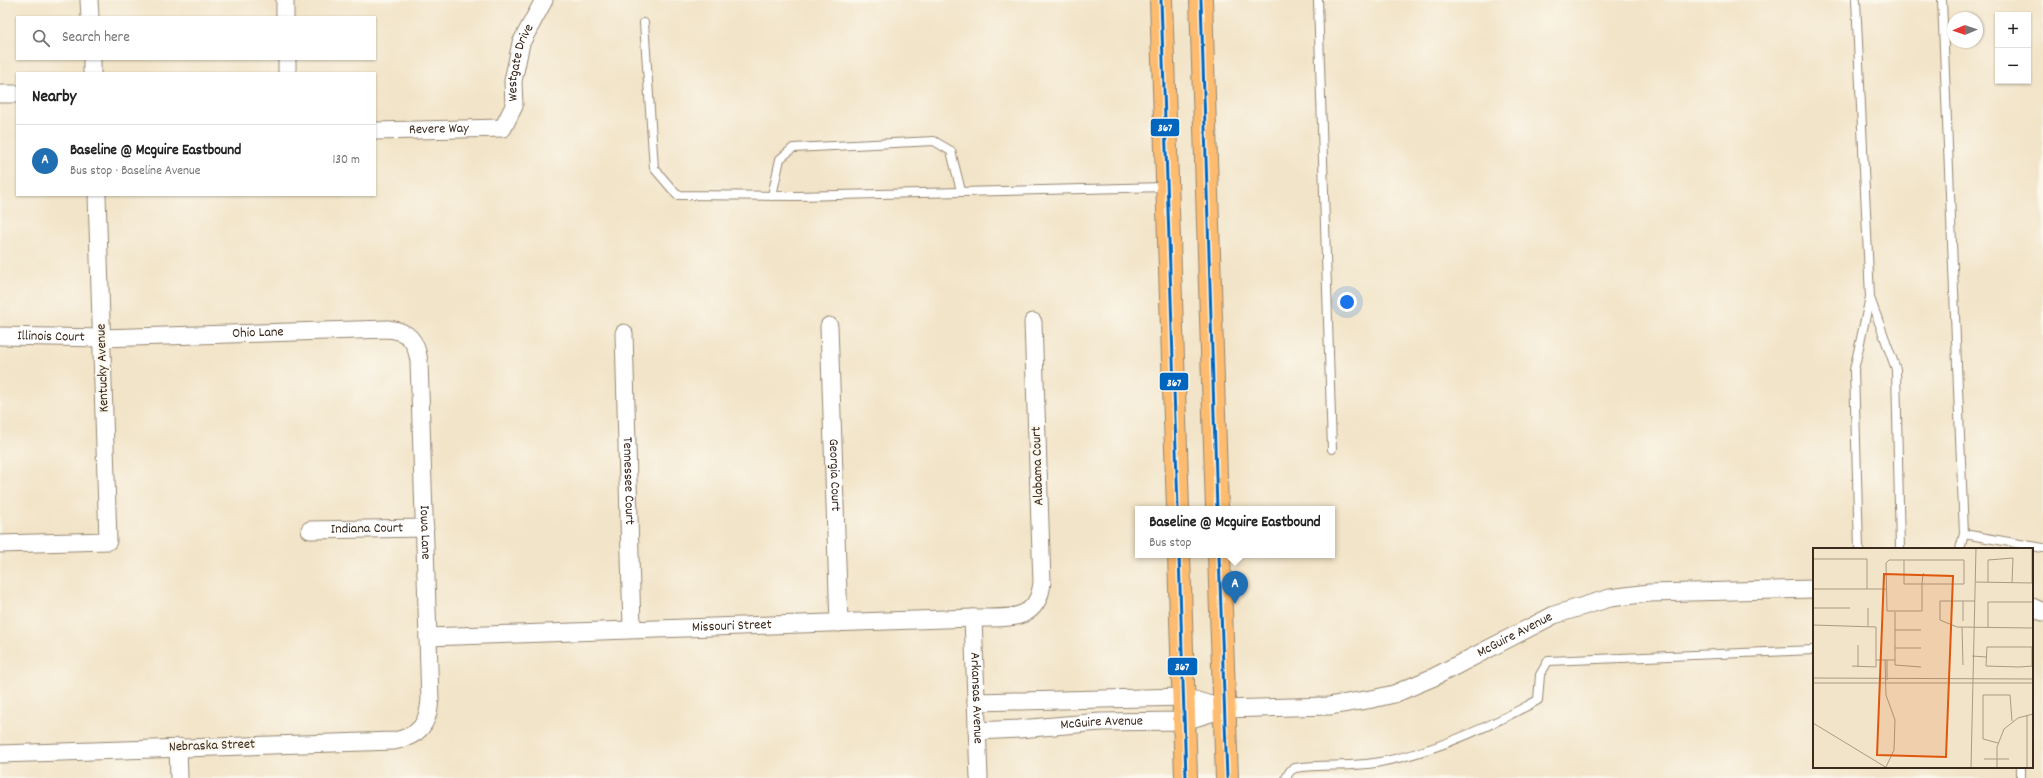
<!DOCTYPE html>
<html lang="en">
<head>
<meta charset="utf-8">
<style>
  body { margin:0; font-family:Dekko,sans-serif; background:#f2f2f2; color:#222 }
  .controls { position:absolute; right:12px; top:12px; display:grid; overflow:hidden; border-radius:0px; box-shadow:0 1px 3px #0004 }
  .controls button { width:36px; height:36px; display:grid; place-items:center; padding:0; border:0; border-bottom:1px solid #e0e0e0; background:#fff; color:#222; font:20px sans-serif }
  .compass { position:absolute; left:1947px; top:12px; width:36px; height:36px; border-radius:50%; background:#fff; box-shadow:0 1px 3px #0004; rotate:268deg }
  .you { position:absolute; left:1347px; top:302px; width:14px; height:14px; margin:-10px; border:3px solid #fff; border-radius:50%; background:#1a73e8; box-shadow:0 0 0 6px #1a73e833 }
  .badge { display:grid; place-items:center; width:26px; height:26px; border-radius:50%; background:#1f6fb2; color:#fff; font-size:13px; font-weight:700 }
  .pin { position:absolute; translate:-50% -33px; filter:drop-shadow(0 1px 2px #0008) }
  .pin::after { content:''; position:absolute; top:21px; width:14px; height:12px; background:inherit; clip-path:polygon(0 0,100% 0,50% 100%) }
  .popup { position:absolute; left:1135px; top:506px; width:200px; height:52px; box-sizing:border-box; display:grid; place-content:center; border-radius:0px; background:#fff; filter:drop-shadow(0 1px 3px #0005); font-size:13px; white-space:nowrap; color:#767676 }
  .popup b { font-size:15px; color:#222 }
  .popup::after { content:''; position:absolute; left:50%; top:100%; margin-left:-8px; border:8px solid transparent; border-top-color:#fff }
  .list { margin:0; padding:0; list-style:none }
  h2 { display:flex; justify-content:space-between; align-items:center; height:52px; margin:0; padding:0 16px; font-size:17px }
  h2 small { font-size:13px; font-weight:400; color:#767676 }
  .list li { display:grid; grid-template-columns:26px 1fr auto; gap:12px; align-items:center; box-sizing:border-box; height:72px; padding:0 16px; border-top:1px solid #e0e0e0 }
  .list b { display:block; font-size:15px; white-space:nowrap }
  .list p { margin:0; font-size:13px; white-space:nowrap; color:#767676 }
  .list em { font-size:13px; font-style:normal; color:#767676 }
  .icon { flex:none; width:22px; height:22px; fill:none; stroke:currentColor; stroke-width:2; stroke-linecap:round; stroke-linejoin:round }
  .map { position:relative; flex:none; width:2043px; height:778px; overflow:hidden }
  .search { position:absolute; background:#fff; box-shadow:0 1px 3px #0004; left:16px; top:16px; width:360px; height:44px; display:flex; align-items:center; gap:10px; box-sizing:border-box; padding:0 14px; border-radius:0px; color:#767676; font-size:15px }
  .panel { position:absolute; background:#fff; box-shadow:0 1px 3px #0004; left:16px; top:72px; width:360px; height:124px; border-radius:0px }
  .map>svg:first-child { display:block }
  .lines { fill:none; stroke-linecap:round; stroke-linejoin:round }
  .lane-casing { stroke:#968773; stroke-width:10 }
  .street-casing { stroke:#968773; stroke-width:19 }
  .primary-casing { stroke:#968773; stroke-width:24 }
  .lane { stroke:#fff; stroke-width:8 }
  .street { stroke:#fff; stroke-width:17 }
  .primary { stroke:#fdbc6f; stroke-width:22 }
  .bus-1-casing { stroke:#fbf7ec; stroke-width:6 }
  .bus-1 { stroke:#0065bd; stroke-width:3 }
  .labels { text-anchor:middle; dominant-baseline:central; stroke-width:4; stroke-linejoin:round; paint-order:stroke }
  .street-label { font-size:14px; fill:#3b2a1e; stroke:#fbf7ec }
  .inset-road { fill:none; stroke:#a99a84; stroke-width:1 }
  .view { fill:#df570d; fill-opacity:0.15; stroke:#df570d; stroke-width:2 }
  .inset-edge { fill:none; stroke:#3b2a1e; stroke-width:2 }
  .line-badge { stroke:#fbf7ec; stroke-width:1.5 }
  .badge-label { font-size:11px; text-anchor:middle; font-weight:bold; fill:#fff }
</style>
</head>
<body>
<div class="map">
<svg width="2043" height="778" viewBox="0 0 2043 778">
  <rect width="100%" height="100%" fill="#fbf7ec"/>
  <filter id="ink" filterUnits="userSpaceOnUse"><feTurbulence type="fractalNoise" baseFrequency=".025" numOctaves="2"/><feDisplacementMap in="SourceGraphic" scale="8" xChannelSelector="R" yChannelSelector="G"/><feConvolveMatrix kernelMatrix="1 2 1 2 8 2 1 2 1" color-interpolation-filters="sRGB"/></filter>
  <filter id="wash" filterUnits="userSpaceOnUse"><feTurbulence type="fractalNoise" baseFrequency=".012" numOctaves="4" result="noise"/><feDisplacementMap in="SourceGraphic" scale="16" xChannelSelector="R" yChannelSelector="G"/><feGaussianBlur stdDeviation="0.9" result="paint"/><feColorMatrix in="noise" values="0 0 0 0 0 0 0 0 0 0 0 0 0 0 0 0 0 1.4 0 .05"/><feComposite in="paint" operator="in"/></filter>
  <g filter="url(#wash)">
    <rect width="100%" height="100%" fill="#f2e4c8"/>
  </g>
  <g filter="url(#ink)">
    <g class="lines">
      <g class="lane-casing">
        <g id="lane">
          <path d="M1318 0 1332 449"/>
          <path d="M1856 0 1870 297 1854 370 1859 549"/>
          <path d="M1942 0 1964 534 2043 548"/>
          <path d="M644 23 654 168 677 195 797 196 1166 187"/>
          <path d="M772 196 780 159 793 148 934 141 951 151 961 191"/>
          <path d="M1870 298 1896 369 1900 549"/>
          <path d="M1960 549 1964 534"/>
          <path d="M1286 778 1290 771 1295 768C1323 763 1352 768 1380 762 1435 752 1489 727 1538 700L1540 675 1548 661 1814 650"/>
          <path d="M2021 778V767"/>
        </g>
      </g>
      <g class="street-casing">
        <g id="street">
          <path d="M89 0 90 17"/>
          <path d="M285 0V17"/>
          <path d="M92 59V73"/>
          <path d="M287 59V73"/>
          <path d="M0 94H17"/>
          <path id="s1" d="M375 131 503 128 514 106 513 81 521 43 544 0"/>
          <path id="s2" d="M829 326 839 623"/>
          <path id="s3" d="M624 333 632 629"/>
          <path id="s4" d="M0 336 102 338 388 329C409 331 416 341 419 361L430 700C428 725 419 736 394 741L0 754"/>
          <path id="s5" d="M310 530 425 528"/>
          <path d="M0 544 108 541 97 195"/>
          <path d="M2032 607 2043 612"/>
          <path id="s6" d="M973 618 979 778"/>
          <path id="s7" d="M428 637 973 618C1006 617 1038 624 1042 582L1033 322"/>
          <path d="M976 702 1184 697 1224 709"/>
          <path id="s8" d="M977 731 1019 729 1101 722 1185 721 1224 709 1329 706 1372 699 1394 694 1434 677 1554 615 1610 598 1649 593 1814 589"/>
          <path d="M178 747 179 778"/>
        </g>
      </g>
      <g class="primary-casing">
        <g id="primary">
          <path d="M1161 0 1178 509"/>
          <path d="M1201 0 1217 509"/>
          <path d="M1179 555 1186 778"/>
          <path d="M1219 555 1227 778"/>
        </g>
      </g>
      <use href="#lane" class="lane"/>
      <use href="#street" class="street"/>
      <use href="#primary" class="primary"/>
      <g class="bus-1-casing">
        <g id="bus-1">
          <path d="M1161 0 1178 509"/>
          <path d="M1201 0 1217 509"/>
          <path d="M1179 555 1186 778"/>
          <path d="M1219 555 1227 778"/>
        </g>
      </g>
      <use href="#bus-1" class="bus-1"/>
    </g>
  </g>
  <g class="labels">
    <g class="street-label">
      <text stroke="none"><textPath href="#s1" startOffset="197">Westgate Drive</textPath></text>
      <text stroke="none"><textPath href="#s1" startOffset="64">Revere Way</textPath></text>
      <text stroke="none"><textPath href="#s4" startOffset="258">Ohio Lane</textPath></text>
      <text stroke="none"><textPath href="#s4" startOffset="51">Illinois Court</textPath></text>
      <text transform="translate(103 368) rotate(-92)">Kentucky Avenue</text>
      <text transform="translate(1038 466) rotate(-92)">Alabama Court</text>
      <text stroke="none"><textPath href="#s2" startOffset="149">Georgia Court</textPath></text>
      <text stroke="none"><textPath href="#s3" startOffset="148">Tennessee Court</textPath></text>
      <text stroke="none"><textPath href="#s5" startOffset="57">Indiana Court</textPath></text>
      <text stroke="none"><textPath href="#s4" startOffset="609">Iowa Lane</textPath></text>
      <text stroke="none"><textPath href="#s7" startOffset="304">Missouri Street</textPath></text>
      <text stroke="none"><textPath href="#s8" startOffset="555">McGuire Avenue</textPath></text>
      <text stroke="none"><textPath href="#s6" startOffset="80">Arkansas Avenue</textPath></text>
      <text stroke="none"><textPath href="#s8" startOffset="125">McGuire Avenue</textPath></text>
      <text transform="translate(212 746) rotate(-2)">Nebraska Street</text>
    </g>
  </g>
  <g transform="translate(1813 548)">
    <rect width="220" height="220" fill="#f2e4c8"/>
    <path class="inset-road" d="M0 11H54V41M91 12V36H151V12H76L73 15 74 63H109V36L110 26 111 25M163 34 220 35M175 34V12L200 10 199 35M219 35V0M0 41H73M162 53H127V72L144 79 220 80M0 60H37M82 64V117L108 119M150 73V53M0 77 63 79V119L39 118M55 78V60M149 79 150 117M175 79V54H220M82 82H108M82 100H108M159 108 173 109M63 112H82M72 112 73 147 82 172 81 202 73 219M219 118V99H174L173 118 206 119 220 118M45 119V97M0 130 220 131M74 132V112M0 135H220M214 167V220M0 175 74 220M185 195 170 191V147H197L199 173M171 211H196M158 220 163 0M184 220V199L191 181 205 170 220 166"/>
    <path class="view" d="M71 26 140 28 133 209 64 207Z"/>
    <rect width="220" height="220" class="inset-edge"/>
  </g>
  <g class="line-badge">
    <rect x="1150" y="118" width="30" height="19" rx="4" fill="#0065bd"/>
    <rect x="1159" y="372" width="30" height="19" rx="4" fill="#0065bd"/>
    <rect x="1167" y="657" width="31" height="19" rx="4" fill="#0065bd"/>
  </g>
  <g class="badge-label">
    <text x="1165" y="131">367</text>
    <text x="1174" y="386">367</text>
    <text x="1182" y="670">367</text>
  </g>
</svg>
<div class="controls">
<button>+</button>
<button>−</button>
</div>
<svg class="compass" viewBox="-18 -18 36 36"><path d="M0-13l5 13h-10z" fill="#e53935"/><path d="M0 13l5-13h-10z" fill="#767676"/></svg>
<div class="you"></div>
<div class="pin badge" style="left:1235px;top:604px">A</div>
<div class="popup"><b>Baseline @ Mcguire Eastbound</b>Bus stop</div>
<div class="search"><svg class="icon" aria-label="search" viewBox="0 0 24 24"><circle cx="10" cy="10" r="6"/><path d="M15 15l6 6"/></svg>Search here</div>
<section class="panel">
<h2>Nearby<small></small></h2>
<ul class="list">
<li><span class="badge">A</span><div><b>Baseline @ Mcguire Eastbound</b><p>Bus stop · Baseline Avenue</p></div><em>130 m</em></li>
</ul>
</section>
</div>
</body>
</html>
